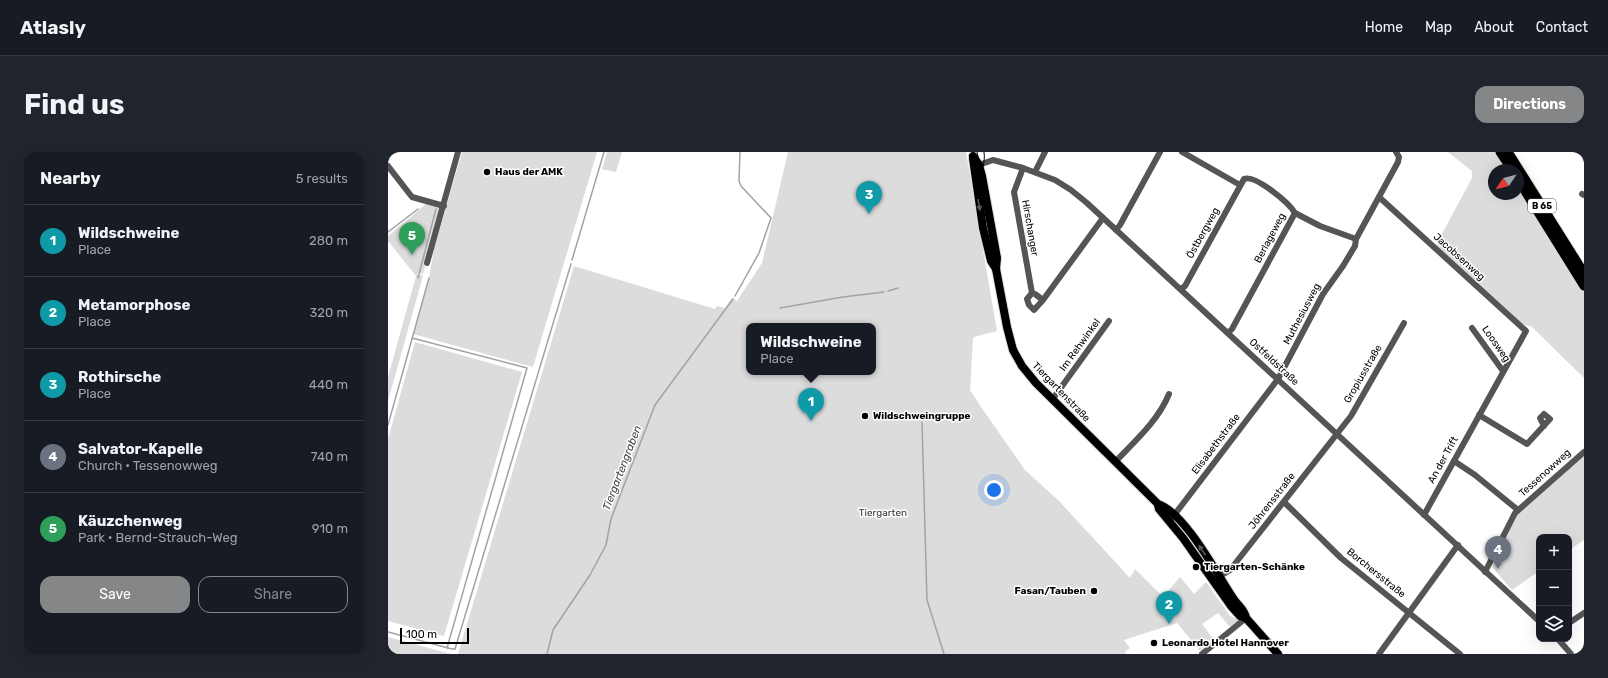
<!DOCTYPE html>
<html lang="en">
<head>
<meta charset="utf-8">
<style>
  body { margin:0; font-family:Rubik,sans-serif; background:#20242c; color:#f1f3f6 }
  .controls { position:absolute; right:12px; bottom:12px; display:grid; overflow:hidden; border-radius:8px; box-shadow:0 4px 16px #0002 }
  .controls button { width:36px; height:36px; display:grid; place-items:center; padding:0; border:0; border-bottom:1px solid #363941; background:#171b24; color:#f1f3f6; font:20px sans-serif }
  .compass { position:absolute; left:1100px; top:12px; width:36px; height:36px; border-radius:50%; background:#171b24; box-shadow:0 4px 16px #0002; rotate:235deg }
  .scale { position:absolute; left:12px; bottom:10px; width:69px; box-sizing:border-box; padding-left:4px; border:2px solid #000; border-top:0; font-size:11px; line-height:14px; white-space:nowrap; color:#000; -webkit-text-stroke:3px #fff; paint-order:stroke }
  .you { position:absolute; left:606px; top:338px; width:14px; height:14px; margin:-10px; border:3px solid #fff; border-radius:50%; background:#1a73e8; box-shadow:0 0 0 6px #1a73e833 }
  .badge { display:grid; place-items:center; width:26px; height:26px; border-radius:50%; background:#858687; color:#fff; font-size:13px; font-weight:700 }
  .pin { position:absolute; translate:-50% -33px; filter:drop-shadow(0 1px 2px #0008) }
  .pin::after { content:''; position:absolute; top:21px; width:14px; height:12px; background:inherit; clip-path:polygon(0 0,100% 0,50% 100%) }
  .popup { position:absolute; left:358px; top:171px; width:130px; height:52px; box-sizing:border-box; display:grid; place-content:center; border-radius:8px; background:#171b24; filter:drop-shadow(0 1px 3px #0005); font-size:13px; white-space:nowrap; color:#9ea1a6 }
  .popup b { font-size:15px; color:#f1f3f6 }
  .popup::after { content:''; position:absolute; left:50%; top:100%; margin-left:-8px; border:8px solid transparent; border-top-color:#171b24 }
  .list { margin:0; padding:0; list-style:none }
  h2 { display:flex; justify-content:space-between; align-items:center; height:52px; margin:0; padding:0 16px; font-size:17px }
  h2 small { font-size:13px; font-weight:400; color:#9ea1a6 }
  .list li { display:grid; grid-template-columns:26px 1fr auto; gap:12px; align-items:center; box-sizing:border-box; height:72px; padding:0 16px; border-top:1px solid #363941 }
  .list b { display:block; font-size:15px; white-space:nowrap }
  .list p { margin:0; font-size:13px; white-space:nowrap; color:#9ea1a6 }
  .list em { font-size:13px; font-style:normal; color:#9ea1a6 }
  .actions { display:flex; gap:8px; padding:12px 16px }
  .actions a { flex:1; padding:9px 0; border:1px solid #858687; border-radius:12px; text-align:center; font-size:14px; color:#858687 }
  .actions .main { background:#858687; color:#fff }
  .icon { flex:none; width:22px; height:22px; fill:none; stroke:currentColor; stroke-width:2; stroke-linecap:round; stroke-linejoin:round }
  .map { position:relative; flex:none; width:1196px; height:502px; overflow:hidden; border-radius:12px }
  header { display:flex; align-items:center; gap:24px; box-sizing:border-box; height:56px; padding:0 20px; background:#171b24; border-bottom:1px solid #363941 }
  header strong { font-size:19px }
  nav { display:flex; gap:22px; margin-inline-start:auto; font-size:14px }
  .intro { display:flex; align-items:center; justify-content:space-between; box-sizing:border-box; height:96px; padding:0 24px }
  h1 { margin:0; font-size:28px }
  .button { padding:10px 18px; border-radius:12px; background:#858687; color:#fff; font-size:14px; font-weight:700 }
  main { display:flex; gap:24px; padding:0 24px }
  aside { flex:1; background:#171b24; border-radius:12px; box-shadow:0 4px 16px #0002 }
  .map>svg:first-child { display:block }
  .green { fill:#dcdcdc; fill-rule:evenodd }
  .lines { fill:none; stroke-linecap:round; stroke-linejoin:round }
  .stream { stroke:#a3a3a3; stroke-width:1.5 }
  .major-casing { stroke:#dbdbdb; stroke-width:10 }
  .highway-casing { stroke:#dbdbdb; stroke-width:11 }
  .minor { stroke:#555; stroke-width:6 }
  .major { stroke:#000; stroke-width:8 }
  .highway { stroke:#000; stroke-width:9 }
  .tram { stroke:#000; stroke-width:1 }
  .oneway { fill:#595959 }
  .poi-dot { fill:#000; stroke:#fff; stroke-width:1.5 }
  .labels { text-anchor:middle; dominant-baseline:central; stroke-width:3; stroke-linejoin:round; paint-order:stroke }
  .shield { fill:#fff; stroke:#4c4c4c; stroke-width:1 }
  .shield-label { font-size:9px; font-weight:bold; fill:#000 }
  .poi-label { font-size:10px; font-weight:bold; fill:#000; stroke:#fff; text-anchor:start }
  .street-label { font-size:10px; fill:#000; stroke:#fff }
  .park-label { font-size:10px; fill:#333; stroke:#fff }
  .water-label { font-size:11px; font-style:italic; fill:#444; stroke:#fff }
</style>
</head>
<body>
<header>
<strong>Atlasly</strong>
<nav><a>Home</a><a>Map</a><a>About</a><a>Contact</a></nav>
</header>
<div class="intro"><h1>Find us</h1><a class="button">Directions</a></div>
<main>
<aside>
<h2>Nearby<small>5 results</small></h2>
<ul class="list">
<li><span class="badge" style="background:#0f9aa8">1</span><div><b>Wildschweine</b><p>Place</p></div><em>280 m</em></li>
<li><span class="badge" style="background:#0f9aa8">2</span><div><b>Metamorphose</b><p>Place</p></div><em>320 m</em></li>
<li><span class="badge" style="background:#0f9aa8">3</span><div><b>Rothirsche</b><p>Place</p></div><em>440 m</em></li>
<li><span class="badge" style="background:#6b7280">4</span><div><b>Salvator-Kapelle</b><p>Church · Tessenowweg</p></div><em>740 m</em></li>
<li><span class="badge" style="background:#2e9e5b">5</span><div><b>Käuzchenweg</b><p>Park · Bernd-Strauch-Weg</p></div><em>910 m</em></li>
</ul>
<div class="actions"><a class="main">Save</a><a>Share</a></div>
</aside>
<div class="map">
<svg width="1196" height="502" viewBox="0 0 1196 502">
  <rect width="100%" height="100%" fill="#fff"/>
  <g class="green">
    <path d="M74 0H209L145 215 25 182 41 126 46 97Z"/>
    <path d="M219 0H234L228 20 214 17Z"/>
    <path d="M400 0H578L609 179 586 185 585 187 582 238 591 252 637 318 671 349 742 426 747 417 775 445 792 425 806 442 818 430 842 464 851 468 842 475 830 461 814 472 826 488 812 499 789 471 736 488 742 496 737 500 738 502H70L186 114 327 157 329 154 337 156 344 146 349 149 374 111ZM361 174H485V220H361Z"/>
    <path d="M1060 0H1108L1119 18H1106V42H1130V35L1196 140V226L1143 174 1135 173 1048 93 1084 26V19Z"/>
    <path d="M39 51 50 54 52 57 35 122 29 121V122L35 124 0 249V225L28 124 1 90H0V84Z"/>
    <path d="M27 190 134 220 56 484 0 469V287Z"/>
    <path d="M1196 303V388L1181 398V385H1151V419L1124 438 1104 415 1127 363Z"/>
    <path d="M0 485 63 502H0Z"/>
  </g>
  <g class="lines">
    <g class="stream">
      <path d="M0 80 30 57"/>
      <path d="M184 108 216 0"/>
      <path d="M30 126 48 57"/>
      <path d="M500 139 510 136"/>
      <path d="M347 144 371 101 383 66 353 34 351 29 352 0"/>
      <path d="M392 156 455 145 496 140"/>
      <path d="M24 186 139 216 59 496"/>
      <path d="M534 270 539 448 556 502"/>
      <path d="M0 273 41 126"/>
      <path d="M0 480 64 497H67L183 112"/>
      <path d="M159 502 165 478 202 423 218 393 223 367 267 253 345 147"/>
    </g>
    <g class="major-casing">
      <g id="major">
        <path d="M585 4 591 13 594 24 609 106 608 117 619 175 625 198 634 214 648 231 770 352C797 361 829 422 845 446 849 453 857 457 858 466"/>
        <path d="M585 7 595 76 603 109 608 117"/>
        <path d="M770 353 771 357 795 386 843 454 852 464 858 466 890 502"/>
      </g>
    </g>
    <g class="highway-casing">
      <g id="highway">
        <path d="M1112 0 1124 18"/>
        <path d="M1120 0 1196 121"/>
        <path d="M1130 28 1196 134"/>
      </g>
    </g>
    <g class="minor">
      <path d="M794 0 852 33"/>
      <path d="M0 14 24 45 56 54"/>
      <path d="M588 14 605 8 635 16 667 28 683 38 699 51 1151 469"/>
      <path d="M635 16 626 40 644 141"/>
      <path d="M647 20 657 0"/>
      <path d="M1194 42 1196 43"/>
      <path d="M991 45 1138 179 1036 363"/>
      <path d="M907 61 932 74 968 87"/>
      <path d="M728 78 732 73 772 0"/>
      <path d="M39 111 70 0"/>
      <path d="M793 137 797 134 856 27C867 22 901 51 907 61L844 177 840 181"/>
      <path d="M655 148 647 142 644 141 639 147 641 153 646 158 655 148 712 70 715 66"/>
      <path d="M1084 176 1115 219"/>
      <path d="M664 248 721 169"/>
      <path d="M1091 263 1139 292 1162 267 1156 262 1152 266 1156 274"/>
      <path d="M1066 309 1087 323 1130 358"/>
      <path d="M727 310C747 289 770 269 781 242"/>
      <path d="M896 350 953 406 1072 502"/>
      <path d="M784 366 890 227 935 142 955 114 967 94 968 87 1010 10 1011 5 1008 0"/>
      <path d="M1097 420 1127 361 1196 300"/>
      <path d="M832 424 842 418 963 264 1016 171"/>
      <path d="M1181 471 1196 461"/>
      <path d="M1170 487 1183 502"/>
      <path d="M814 502 858 466"/>
      <path d="M991 502 1070 393"/>
    </g>
    <use href="#major" class="major"/>
    <use href="#highway" class="highway"/>
    <g class="tram">
      <path d="M589 0 591 9 589 22"/>
      <path d="M596 0C598 11 592 19 593 30 595 57 603 85 608 111 618 154 619 196 649 231L797 377 850 455 892 502"/>
    </g>
  </g>
  <defs><path id="oneway-solid" d="M-6-.8H1V-3.2L6.5 0L1 3.2V.8H-6Z"/></defs>
  <g class="oneway">
    <use href="#oneway-solid" transform="translate(591 53) rotate(80)"/>
    <use href="#oneway-solid" transform="translate(814 398) rotate(-124)"/>
  </g>
  <g class="poi-dot">
    <circle cx="99" cy="20" r="4"/>
    <circle cx="477" cy="264" r="4"/>
    <circle cx="808" cy="415" r="4"/>
    <circle cx="706" cy="439" r="4"/>
    <circle cx="766" cy="491" r="4"/>
  </g>
  <g class="labels">
    <rect class="shield" x="1140" y="47" width="28" height="14" rx="3"/>
    <g class="shield-label">
      <text x="1154" y="54">B 65</text>
    </g>
    <g class="poi-label">
      <text x="107" y="20">Haus der AMK</text>
      <text x="485" y="264">Wildschweingruppe</text>
      <text x="816" y="415">Tiergarten-Schänke</text>
      <text x="698" y="439" text-anchor="end">Fasan/Tauben</text>
      <text x="774" y="491">Leonardo Hotel Hannover</text>
    </g>
    <g class="street-label">
      <text transform="translate(642 76) rotate(80)">Hirschanger</text>
      <text transform="translate(815 81) rotate(-61)">Östbergweg</text>
      <text transform="translate(882 86) rotate(-62)">Berlageweg</text>
      <text transform="translate(1071 105) rotate(42)">Jacobsenweg</text>
      <text transform="translate(914 162) rotate(-62)">Muthesiusweg</text>
      <text transform="translate(1108 192) rotate(55)">Loosweg</text>
      <text transform="translate(692 193) rotate(-54)">Im Rehwinkel</text>
      <text transform="translate(886 210) rotate(43)">Ostfeldstraße</text>
      <text transform="translate(975 222) rotate(-60)">Gropiusstraße</text>
      <text transform="translate(673 240) rotate(46)">Tiergartenstraße</text>
      <text transform="translate(828 292) rotate(-53)">Elisabethstraße</text>
      <text transform="translate(1055 308) rotate(-61)">An der Trift</text>
      <text transform="translate(1157 321) rotate(-42)">Tessenowweg</text>
      <text transform="translate(884 349) rotate(-52)">Jöhrensstraße</text>
      <text transform="translate(988 421) rotate(39)">Borchersstraße</text>
    </g>
    <g class="park-label">
      <text x="495" y="361">Tiergarten</text>
    </g>
    <g class="water-label">
      <text transform="translate(234 316) rotate(-69)">Tiergartengraben</text>
    </g>
  </g>
</svg>
<div class="controls">
<button>+</button>
<button>−</button>
<button><svg class="icon" aria-label="layers" viewBox="0 0 24 24"><path d="M12 4l9 5-9 5-9-5zM3 14l9 5 9-5"/></svg></button>
</div>
<svg class="compass" viewBox="-18 -18 36 36"><path d="M0-13l5 13h-10z" fill="#e53935"/><path d="M0 13l5-13h-10z" fill="#9ea1a6"/></svg>
<div class="scale">100 m</div>
<div class="you"></div>
<div class="pin badge" style="left:423px;top:269px;background:#0f9aa8">1</div>
<div class="popup"><b>Wildschweine</b>Place</div>
<div class="pin badge" style="left:781px;top:472px;background:#0f9aa8">2</div>
<div class="pin badge" style="left:481px;top:62px;background:#0f9aa8">3</div>
<div class="pin badge" style="left:1110px;top:417px;background:#6b7280">4</div>
<div class="pin badge" style="left:24px;top:103px;background:#2e9e5b">5</div>
</div>
</main>
</body>
</html>
